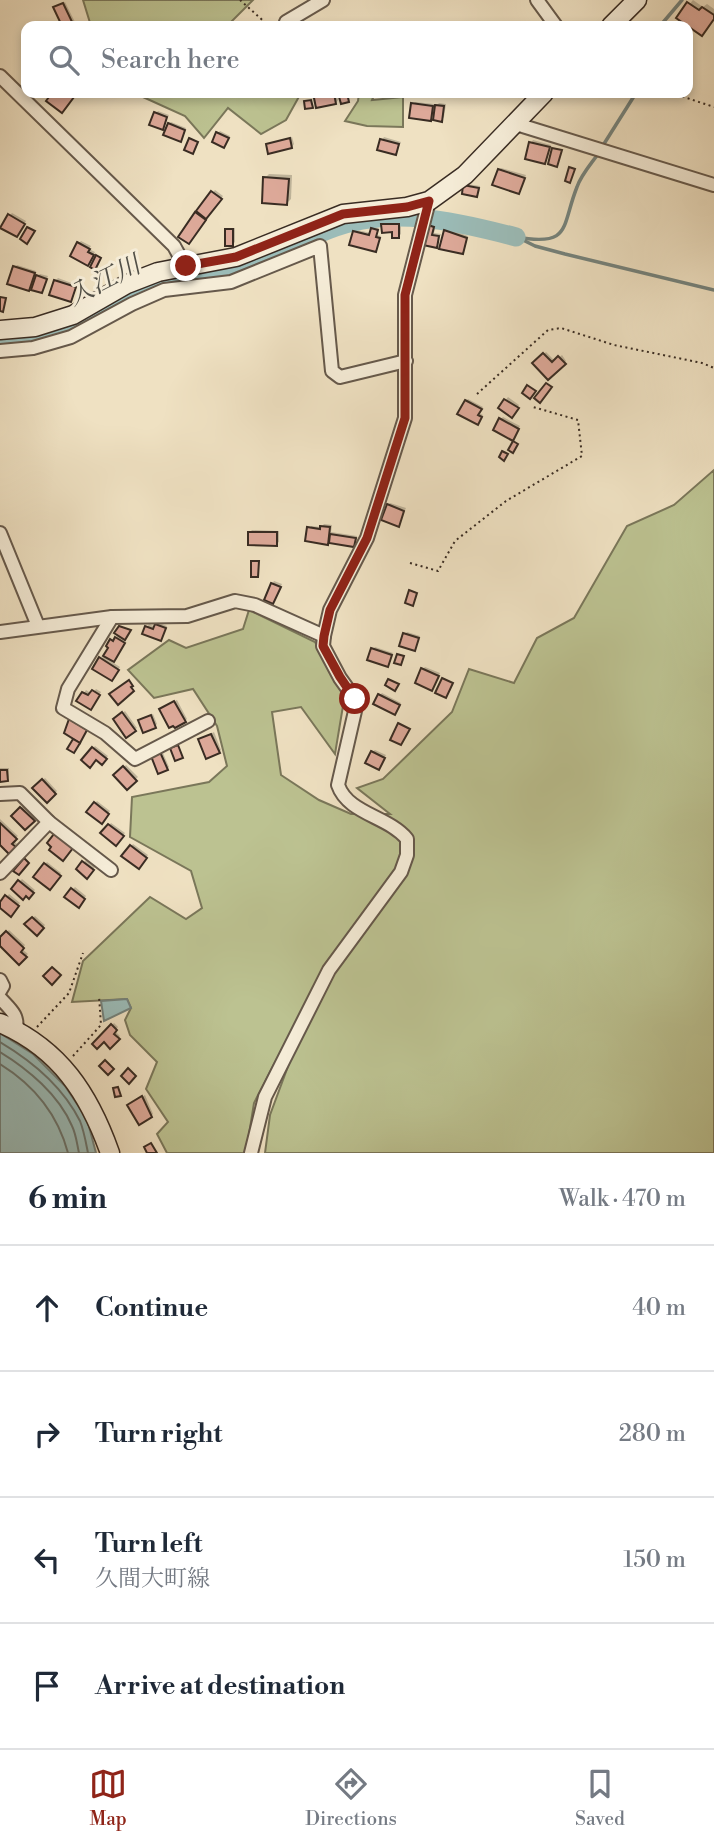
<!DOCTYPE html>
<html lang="en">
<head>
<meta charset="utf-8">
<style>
  body { margin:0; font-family:"Libre Bodoni","Noto Serif JP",serif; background:#f6f6f7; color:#1f2937 }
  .stop { position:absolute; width:21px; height:21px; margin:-16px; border:5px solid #8f2418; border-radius:50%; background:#fff }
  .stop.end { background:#8f2418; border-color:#fff; box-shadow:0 2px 7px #0008 }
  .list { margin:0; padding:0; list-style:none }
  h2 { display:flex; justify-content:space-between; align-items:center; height:91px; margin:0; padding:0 28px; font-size:30px }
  h2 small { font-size:23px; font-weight:400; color:#747a83 }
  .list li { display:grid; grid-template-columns:46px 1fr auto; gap:21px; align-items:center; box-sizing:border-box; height:126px; padding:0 28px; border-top:2px solid #e0e1e3 }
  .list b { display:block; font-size:26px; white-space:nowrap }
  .list p { margin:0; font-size:23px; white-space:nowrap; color:#747a83 }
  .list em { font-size:23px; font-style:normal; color:#747a83 }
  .icon { flex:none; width:38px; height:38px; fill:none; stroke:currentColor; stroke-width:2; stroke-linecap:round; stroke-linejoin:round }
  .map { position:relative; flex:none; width:714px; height:1153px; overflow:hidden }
  .search { position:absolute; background:#fff; box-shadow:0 4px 10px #0003; left:21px; right:21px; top:21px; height:77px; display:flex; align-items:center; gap:18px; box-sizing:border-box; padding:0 24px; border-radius:14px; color:#747a83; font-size:26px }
  .sheet { height:595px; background:#fff }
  nav { display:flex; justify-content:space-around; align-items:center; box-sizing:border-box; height:98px; border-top:2px solid #e0e1e3; background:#fff; font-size:19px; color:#747a83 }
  nav a { display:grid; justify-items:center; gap:4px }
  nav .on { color:#8f2418 }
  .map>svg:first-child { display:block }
  .green { fill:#bcc291; stroke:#7a775a; stroke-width:2 }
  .water { fill:#9bbcb8; stroke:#74827c; stroke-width:2 }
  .shadow { fill:#0003 }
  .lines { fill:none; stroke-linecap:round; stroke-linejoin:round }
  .shore { stroke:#6a746e; stroke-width:2 }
  .stream { stroke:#74827c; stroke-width:3.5 }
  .river { stroke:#9bbcb8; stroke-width:19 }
  .building { fill:#dda999; stroke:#392c23; stroke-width:2 }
  .street-casing { stroke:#66594b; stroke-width:16 }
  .secondary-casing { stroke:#392c23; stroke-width:21 }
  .path { stroke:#392c23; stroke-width:2; stroke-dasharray:2 3.5; stroke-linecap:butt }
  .street { stroke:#f5ecd7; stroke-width:12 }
  .secondary { stroke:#f5ecd7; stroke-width:18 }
  .route { stroke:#8f2418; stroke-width:9 }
  .labels { text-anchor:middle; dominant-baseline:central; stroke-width:6; stroke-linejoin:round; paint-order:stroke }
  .water-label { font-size:26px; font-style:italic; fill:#525048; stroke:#f5ecd7 }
</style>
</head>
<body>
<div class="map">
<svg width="714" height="1153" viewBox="0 0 714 1153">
  <rect width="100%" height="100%" fill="#efe1c2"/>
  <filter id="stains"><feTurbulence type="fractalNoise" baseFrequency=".00286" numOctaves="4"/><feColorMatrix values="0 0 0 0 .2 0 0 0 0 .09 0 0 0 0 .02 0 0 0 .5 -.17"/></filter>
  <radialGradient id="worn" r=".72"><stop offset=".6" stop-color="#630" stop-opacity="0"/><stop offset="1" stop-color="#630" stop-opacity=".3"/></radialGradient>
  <g class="green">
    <path d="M83 0H253L227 26H91Z"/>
    <path d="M143 93H301L286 120 261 134 228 108 204 138 185 116 143 97Z"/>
    <path d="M359 93H375L372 100 403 97V127L367 126 345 121 358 101Z"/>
    <path d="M714 470V1153H265L270 1115 294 1050 285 1043 254 1103 246 1153H167L157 1134 168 1122 146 1089 157 1062 130 1035 125 1020 131 1008 127 999 72 1002 83 961 150 897 186 919 202 908 191 871 130 837 132 797 209 782 227 766 217 726 193 689 154 698 128 670 169 640 186 648 243 629 249 610 315 642 345 694 335 754 301 707 272 712 281 775 319 800 351 814H390L357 788 383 779 452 712 469 669 514 683 537 638 574 618 627 526 674 505Z"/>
  </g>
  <g class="water">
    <path d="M127 999 131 1008 104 1021 101 1001Z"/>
    <path d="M0 1033 33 1054 65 1086 87 1119 96 1153H0Z"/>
  </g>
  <g class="shadow">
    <path d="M693 0 703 7 707 4 714 9V18L679 17Z"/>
    <path d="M65 2 77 26H64L55 8Z"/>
    <path d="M316 93H336L338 100 336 103Z"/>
    <path d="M415 102 434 104V108L439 103 446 104 444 117 441 120 435 114 430 119 413 104Z"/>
    <path d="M158 111 169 115 162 128 156 113Z"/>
    <path d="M171 122 186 128 180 140 169 124Z"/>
    <path d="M220 131 230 136 224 146 218 133Z"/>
    <path d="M292 137 294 144 292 147 268 145Z"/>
    <path d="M384 137 401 142 396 153 382 140Z"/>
    <path d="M533 140 551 145 544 163 531 143Z"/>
    <path d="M501 168 526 175 519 192 499 170Z"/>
    <path d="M269 174 292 175 291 199 287 203 265 178Z"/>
    <path d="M467 184 480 186 479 193 477 195 465 186Z"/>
    <path d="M215 190 223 196 191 240 196 214Z"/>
    <path d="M12 213 26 221 19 233 10 215Z"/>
    <path d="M401 222V234L399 236 383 225 385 223Z"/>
    <path d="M432 224 436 225 434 233 441 234 436 246 425 244Z"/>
    <path d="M375 227 379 228 377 235 381 236 376 250 354 232 357 230 371 233Z"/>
    <path d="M229 228H235V242L233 244 227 230Z"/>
    <path d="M448 229 468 236 463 252 445 231Z"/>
    <path d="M81 241 91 246 89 249 95 252 90 262 79 243Z"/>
    <path d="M17 265 36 271 33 280 40 274 48 276 41 292 36 282 29 289 15 267Z"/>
    <path d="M58 278 77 285 71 300 55 281Z"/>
    <path d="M546 352 555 361 562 355 566 361 548 378 535 363Z"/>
    <path d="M508 397 519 405 514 414 500 408Z"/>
    <path d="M468 399 483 407 479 413 483 415 480 421 466 401Z"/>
    <path d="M503 417 520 426 514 437 501 419Z"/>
    <path d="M390 503 406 508 398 525 388 505Z"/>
    <path d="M324 524 332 525 331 532 357 536 356 543 354 545 307 540 311 526 321 527Z"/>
    <path d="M252 530 279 531V542L276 544 250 532Z"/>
    <path d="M274 581 282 584 273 602 272 584Z"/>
    <path d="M159 623 167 626 161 639 147 627 149 624 156 627Z"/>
    <path d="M120 627 130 629 123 639 126 640 112 662 120 667 114 677 100 658 104 657 111 647V640L119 635Z"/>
    <path d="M407 632 420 636 416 647 405 634Z"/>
    <path d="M375 647 393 653 387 665 373 649Z"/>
    <path d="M425 667 440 673 434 686 423 669Z"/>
    <path d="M96 689 101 692 93 705 79 700 86 690 92 694Z"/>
    <path d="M382 693 401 703 397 710 380 695Z"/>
    <path d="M177 700 187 719 185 721 163 707Z"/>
    <path d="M125 711 137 728 134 730 117 717Z"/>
    <path d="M153 714 157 724 155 726 142 718Z"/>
    <path d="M214 732 221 750 219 752 200 740Z"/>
    <path d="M95 746 108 756 102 763 96 758 83 760Z"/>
    <path d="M375 750 386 755 380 765 372 752Z"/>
    <path d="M163 753 169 767 167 769 153 757Z"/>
    <path d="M126 765 138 777 127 787 116 775Z"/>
    <path d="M0 768H9V777L7 780H0Z"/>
    <path d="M45 778 57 791 47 801 35 788Z"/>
    <path d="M97 801 110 811 102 821 89 811Z"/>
    <path d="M23 806 36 818 25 828 13 816Z"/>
    <path d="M0 819 18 836 13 840 17 844 9 851 0 842Z"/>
    <path d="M111 823 125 833 116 843 103 833Z"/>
    <path d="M133 844 148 855 139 867 124 855Z"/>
    <path d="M86 860 95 867 87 876 78 869Z"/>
    <path d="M47 862 61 873 50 887 36 876Z"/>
    <path d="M22 879 35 890 29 896 13 889Z"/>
    <path d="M75 887 86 896 79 905 67 896Z"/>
    <path d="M9 894 20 903 11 914 0 906Z"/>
    <path d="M35 916 45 925 37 934 27 924Z"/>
    <path d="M9 930 25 945 22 949 28 954 19 962 0 944V940Z"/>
    <path d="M114 1023 118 1027 115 1031 120 1036 110 1046 104 1040 94 1044Z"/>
    <path d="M145 1095 153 1114 151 1116 132 1103Z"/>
  </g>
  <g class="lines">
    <g class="shore">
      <path d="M0 1042C32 1061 63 1087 80 1121 84 1131 86 1143 88 1153"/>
      <path d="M0 1052C28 1069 59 1095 72 1126 76 1134 77 1144 79 1153"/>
      <path d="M0 1064C34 1085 58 1115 68 1153"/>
    </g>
    <g class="stream">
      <path d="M660 26 682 0"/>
      <path d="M602 147 636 93"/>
      <path d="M516 237C572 247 561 227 577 187 581 175 591 164 598 154"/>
      <path d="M521 239 535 246 565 254 714 290"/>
    </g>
    <path class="river" d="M0 342C23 340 51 337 73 327 93 317 111 300 132 291 170 275 212 277 251 264 277 256 302 240 328 230 389 205 455 221 516 237"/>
  </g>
  <g class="building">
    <path d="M687 2 699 10 702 7 714 15V19L702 36 676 18Z"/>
    <path d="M63 3 74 26H62L53 7Z"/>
    <path d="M52 93H77L62 113 46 101Z"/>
    <path d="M313 93H334L336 104 316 108Z"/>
    <path d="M338 93H347L349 102 341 104Z"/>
    <path d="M311 100 313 108 305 109 304 101Z"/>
    <path d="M411 103 433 106 431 121 409 118Z"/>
    <path d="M435 105 444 106 442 122 433 120Z"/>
    <path d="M154 112 167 117 163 130 149 125Z"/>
    <path d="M168 123 185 130 181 142 163 135Z"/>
    <path d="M216 132 229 138 224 148 212 142Z"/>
    <path d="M189 138 198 142 193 154 184 150Z"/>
    <path d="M290 138 292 148 268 154 266 144Z"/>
    <path d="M380 139 399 144 396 155 377 150Z"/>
    <path d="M529 142 550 147 545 164 525 159Z"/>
    <path d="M552 148 562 150 557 167 548 164Z"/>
    <path d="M569 167 575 169 570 183 565 181Z"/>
    <path d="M498 169 525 178 519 194 492 185Z"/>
    <path d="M263 177 289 179 287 205 262 203Z"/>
    <path d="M463 185 479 188 477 197 462 194Z"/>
    <path d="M211 191 222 199 206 219 196 211Z"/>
    <path d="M195 212 206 220 189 244 178 237Z"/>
    <path d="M8 214 25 224 17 237 0 228Z"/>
    <path d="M381 224H399V238H392V232L382 233Z"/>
    <path d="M428 225 434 227 432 235 439 236 437 248 423 245Z"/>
    <path d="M27 227 35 231 27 244 20 239Z"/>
    <path d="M371 228 378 230 376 237 380 238 376 252 349 245 353 231 369 235Z"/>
    <rect x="225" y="229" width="8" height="17"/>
    <path d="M444 230 467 238 463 254 439 249Z"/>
    <path d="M77 242 90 249 88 252 94 255 88 266 70 256Z"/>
    <path d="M96 255 101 258 95 270 90 267Z"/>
    <path d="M13 266 35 273 29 291 7 284Z"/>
    <path d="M36 275 47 279 42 293 31 290Z"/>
    <path d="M54 280 76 287 71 302 49 295Z"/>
    <path d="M0 297 6 298 3 312 0 311Z"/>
    <path d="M543 353 552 362 558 356 566 364 548 380 532 363Z"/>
    <path d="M546 383 552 387 540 403 534 398Z"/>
    <path d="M527 385 536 391 530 399 522 393Z"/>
    <path d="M504 399 519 408 512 418 498 408Z"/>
    <path d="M465 400 482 409 478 415 482 417 478 425 457 414Z"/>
    <path d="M499 418 519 429 513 441 493 430Z"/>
    <path d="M513 441 518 444 513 453 508 450Z"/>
    <path d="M502 451 508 454 504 461 499 457Z"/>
    <path d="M387 504 404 511 399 527 381 520Z"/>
    <path d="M320 526 330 527 328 545 305 541 307 527 320 529Z"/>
    <path d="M248 532H277V546L248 545Z"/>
    <path d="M330 534 356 538 354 547 329 543Z"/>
    <path d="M251 561H259L258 577H251Z"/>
    <path d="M271 583 281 587 273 604 264 600Z"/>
    <path d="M409 590 417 593 413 606 405 603Z"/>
    <path d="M155 624 166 628 161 641 142 634 145 626 153 629Z"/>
    <path d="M119 626 131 630 125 640 114 633Z"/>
    <path d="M403 633 419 638 415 651 399 646Z"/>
    <path d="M115 637 125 643 114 662 103 656 108 648 106 646 110 639 113 641Z"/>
    <path d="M371 648 392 655 388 667 367 660Z"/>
    <path d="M397 654 404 656 401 665 394 663Z"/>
    <path d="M99 657 119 670 112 681 92 669Z"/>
    <path d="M421 668 439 676 432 691 415 683Z"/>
    <path d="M442 678 453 683 446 698 435 693Z"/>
    <path d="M388 679 399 684 395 691 385 685Z"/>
    <path d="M129 680 133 686 131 687 134 691 118 705 109 694Z"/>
    <path d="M92 690 100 695 91 710 76 701 82 692 88 695Z"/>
    <path d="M378 694 400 705 395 715 373 704Z"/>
    <path d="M174 701 186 722 175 728 173 726 169 728 159 709Z"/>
    <path d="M122 712 136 731 126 738 113 719Z"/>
    <path d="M151 715 156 728 143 733 138 720Z"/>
    <path d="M69 719 87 730 80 743 64 733Z"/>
    <path d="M398 723 410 729 401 745 390 740Z"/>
    <path d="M211 734 220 753 206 759 198 739Z"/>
    <path d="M73 739 80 743 74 753 67 749Z"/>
    <path d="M178 745 183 758 175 761 170 748Z"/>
    <path d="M92 747 107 759 102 765 96 760 90 768 81 760Z"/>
    <path d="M371 751 385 758 379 770 365 763Z"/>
    <path d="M160 752 168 770 158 774 151 756Z"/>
    <path d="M123 766 137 781 127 790 113 775Z"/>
    <path d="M0 770H7L8 781 0 782Z"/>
    <path d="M42 779 56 794 47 803 32 788Z"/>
    <path d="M94 802 109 814 102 824 86 812Z"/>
    <path d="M20 807 35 821 25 830 11 816Z"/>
    <path d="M0 823 17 839 12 844 16 847 9 854 0 845Z"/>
    <path d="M108 824 124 836 116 846 100 833Z"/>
    <path d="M54 834 73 848 63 861 49 850 51 847 47 843Z"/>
    <path d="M130 845 147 858 139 869 121 856Z"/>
    <path d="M24 858 29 863 19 875 13 871Z"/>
    <path d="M82 861 94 870 87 879 76 869Z"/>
    <path d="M44 863 61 876 50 890 33 877Z"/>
    <path d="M18 880 34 893 29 899 26 896 23 900 11 889Z"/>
    <path d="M71 888 85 899 79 908 64 897Z"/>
    <path d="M5 895 19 906 11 917 0 908V902Z"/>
    <path d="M32 917 44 928 37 936 24 924Z"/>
    <path d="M6 931 24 948 21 952 27 957 19 965 0 946V937Z"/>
    <path d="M52 967 61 975 52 985 43 976Z"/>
    <path d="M111 1024 117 1030 114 1034 120 1039 110 1049 104 1042 97 1049 92 1044Z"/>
    <path d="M105 1060 114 1069 108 1075 99 1066Z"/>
    <path d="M128 1068 136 1076 129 1084 121 1076Z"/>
    <path d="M118 1087 121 1096 115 1097 113 1088Z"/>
    <path d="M142 1096 152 1117 139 1125 127 1105Z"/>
    <path d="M151 1143 157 1153H147L144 1147Z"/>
  </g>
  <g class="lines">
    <g class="street-casing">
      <g id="street">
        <path d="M537 0 556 26"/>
        <path d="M286 22 323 0"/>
        <path d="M0 76 174 246 185 266"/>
        <path d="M513 123 714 185"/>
        <path d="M0 351 33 348 71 337 132 304 164 290 231 282 320 246 332 371 340 377 406 361"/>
        <path d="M0 533 38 626"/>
        <path d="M112 617 68 689 63 708 105 733 135 759 208 721"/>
        <path d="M0 632 112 617 187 616 235 601 255 605 324 636"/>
        <path d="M0 794 20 793 49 822 111 870"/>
        <path d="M0 873 49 822"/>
        <path d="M0 980 3 986 0 991"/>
        <path d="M0 998C10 1009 19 1015 16 1030"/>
        <path d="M251 1153 265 1097 329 970 401 872 407 855V839C388 816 348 814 338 785L355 711V699L340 678 323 646 324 636 330 610 367 538 405 418V295L429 201"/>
      </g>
    </g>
    <g class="secondary-casing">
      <g id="secondary">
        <path d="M611 26 637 0"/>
        <path d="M0 330 35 327 73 315 127 284 158 272 236 257 343 214 407 207 429 201 465 175 544 93"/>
        <path d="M0 1023C60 1049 89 1094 110 1153"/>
      </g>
    </g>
    <g class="path">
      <path d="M240 0 268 25 275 24"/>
      <path d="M672 93 714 107"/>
      <path d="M477 394 548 330 561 328 614 345 702 363 714 368"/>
      <path d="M410 563 438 571 455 541 506 501 582 456 578 420 533 407"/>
      <path d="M37 1027 69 993 83 953"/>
      <path d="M73 1056 101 1025 99 996"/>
    </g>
    <use href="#street" class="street"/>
    <use href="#secondary" class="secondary"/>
  </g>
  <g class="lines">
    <path class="route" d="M186 266 236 257 343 214 407 207 429 201 405 295V418L367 538 330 610 324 636 323 646 340 677 355 699"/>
  </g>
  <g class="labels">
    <g class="water-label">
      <text transform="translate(104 281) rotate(-27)">入江川</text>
    </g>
  </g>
  <rect width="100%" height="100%" filter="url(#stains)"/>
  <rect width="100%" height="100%" fill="url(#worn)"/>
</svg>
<div class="stop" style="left:355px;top:699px"></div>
<div class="stop end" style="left:186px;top:266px"></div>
<div class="search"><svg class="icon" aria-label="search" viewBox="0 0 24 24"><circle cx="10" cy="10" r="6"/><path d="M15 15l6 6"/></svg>Search here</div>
</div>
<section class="sheet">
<h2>6 min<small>Walk · 470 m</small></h2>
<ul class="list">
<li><svg class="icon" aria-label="ahead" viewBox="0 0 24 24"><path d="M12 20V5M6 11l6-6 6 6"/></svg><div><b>Continue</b></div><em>40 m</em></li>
<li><svg class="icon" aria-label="right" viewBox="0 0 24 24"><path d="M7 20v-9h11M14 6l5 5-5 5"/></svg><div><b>Turn right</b></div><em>280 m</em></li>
<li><svg class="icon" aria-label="left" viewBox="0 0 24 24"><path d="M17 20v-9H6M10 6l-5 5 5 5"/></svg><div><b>Turn left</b><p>久間大町線</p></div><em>150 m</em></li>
<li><svg class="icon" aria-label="arrive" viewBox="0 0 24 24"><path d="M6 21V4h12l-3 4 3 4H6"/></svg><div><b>Arrive at destination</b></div></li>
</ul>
</section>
<nav>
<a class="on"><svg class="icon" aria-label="map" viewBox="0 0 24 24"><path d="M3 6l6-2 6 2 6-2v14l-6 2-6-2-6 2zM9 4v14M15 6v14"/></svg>Map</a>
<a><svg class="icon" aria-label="directions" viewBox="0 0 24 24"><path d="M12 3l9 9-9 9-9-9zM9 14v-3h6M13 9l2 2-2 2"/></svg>Directions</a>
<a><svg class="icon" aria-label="saved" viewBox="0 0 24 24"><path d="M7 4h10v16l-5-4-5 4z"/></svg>Saved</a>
</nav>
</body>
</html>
